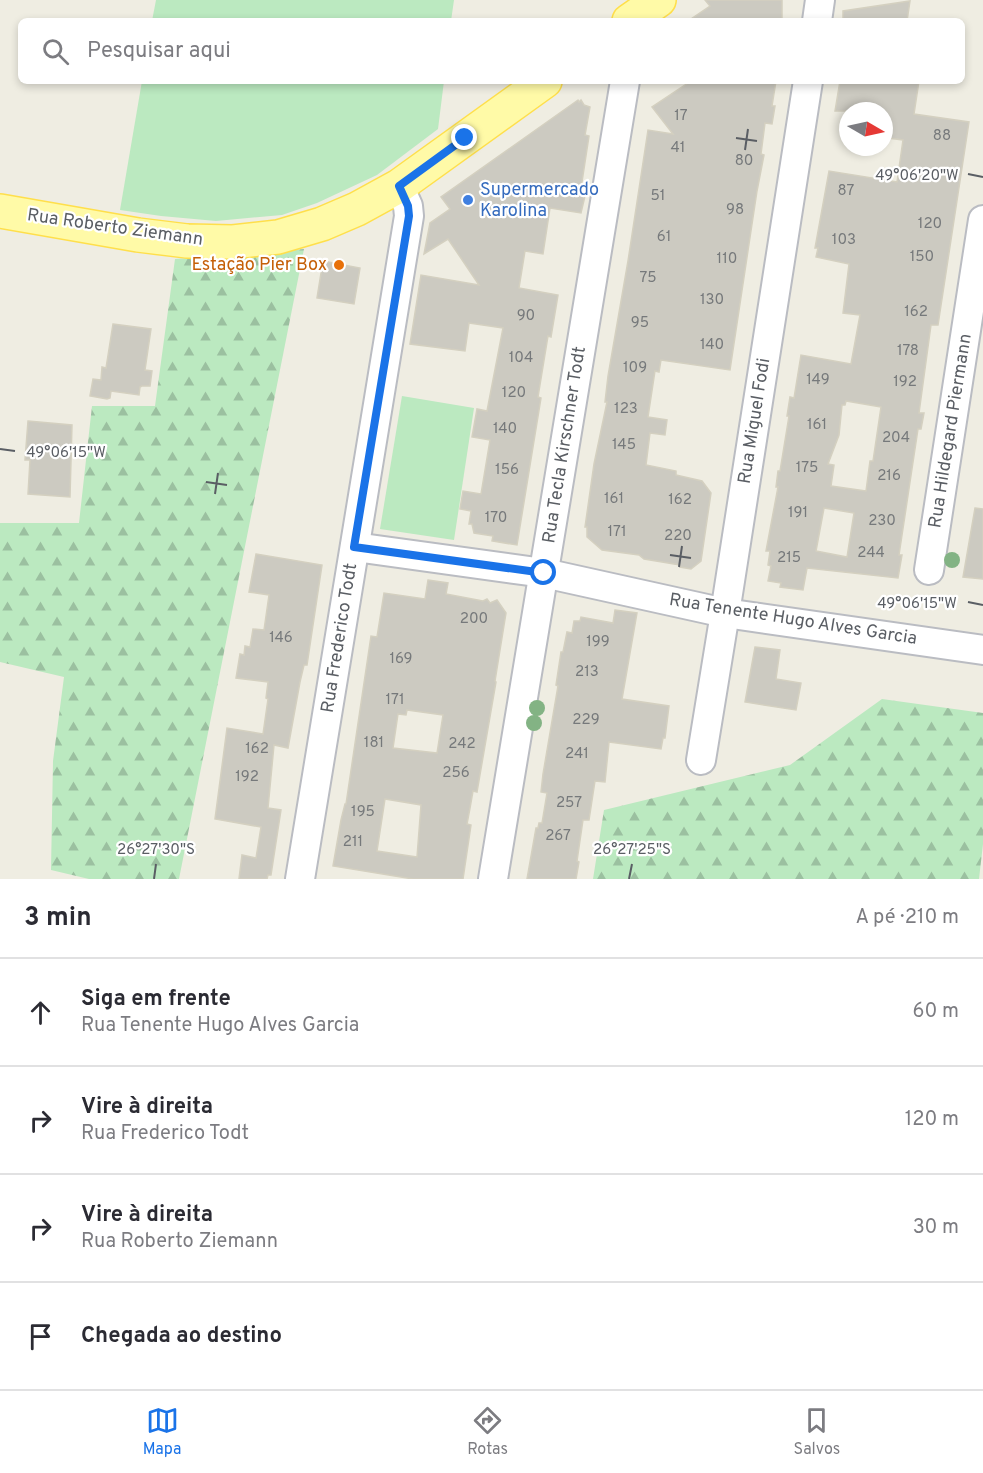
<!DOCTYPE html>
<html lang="pt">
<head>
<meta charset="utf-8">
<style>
  body { margin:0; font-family:Overpass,sans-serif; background:#f2f2f3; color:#2b2b33 }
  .compass { position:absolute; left:839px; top:102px; width:54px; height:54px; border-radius:50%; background:#fff; box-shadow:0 3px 9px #0003; rotate:99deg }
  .stop { position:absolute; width:18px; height:18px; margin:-14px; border:4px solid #1a73e8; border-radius:50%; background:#fff }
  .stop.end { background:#1a73e8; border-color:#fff; box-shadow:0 2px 6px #0008 }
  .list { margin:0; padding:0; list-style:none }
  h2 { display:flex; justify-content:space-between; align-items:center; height:78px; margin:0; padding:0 24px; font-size:26px }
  h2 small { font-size:20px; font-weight:400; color:#7c7c81 }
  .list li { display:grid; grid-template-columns:39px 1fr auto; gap:18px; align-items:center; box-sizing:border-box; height:108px; padding:0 24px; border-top:2px solid #e1e1e2 }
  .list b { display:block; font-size:22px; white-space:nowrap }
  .list p { margin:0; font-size:20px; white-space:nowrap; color:#7c7c81 }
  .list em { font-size:20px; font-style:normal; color:#7c7c81 }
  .icon { flex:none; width:33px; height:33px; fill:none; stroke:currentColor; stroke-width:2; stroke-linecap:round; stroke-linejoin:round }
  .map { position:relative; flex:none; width:983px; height:879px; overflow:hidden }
  .search { position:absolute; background:#fff; box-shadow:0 3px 9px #0003; left:18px; right:18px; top:18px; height:66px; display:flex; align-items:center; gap:15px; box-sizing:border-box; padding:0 21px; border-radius:9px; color:#7c7c81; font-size:22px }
  .sheet { height:510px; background:#fff }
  nav { display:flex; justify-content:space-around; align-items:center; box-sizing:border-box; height:84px; border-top:2px solid #e1e1e2; background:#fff; font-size:16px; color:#7c7c81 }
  nav a { display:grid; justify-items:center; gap:3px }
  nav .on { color:#1a73e8 }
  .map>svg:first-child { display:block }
  .green { fill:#bbe9c0 }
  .forest { fill:url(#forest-firs) }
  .building { fill:#cccac1; stroke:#d4d0c0; stroke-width:1.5; fill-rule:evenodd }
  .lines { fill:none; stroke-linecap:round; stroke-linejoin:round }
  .minor-casing { stroke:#babcc2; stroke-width:32 }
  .major-casing { stroke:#ffdf4b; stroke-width:36 }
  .minor { stroke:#fff; stroke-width:28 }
  .major { stroke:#fffaa7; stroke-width:33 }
  .tree { fill:#83b384 }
  .route { stroke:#1a73e8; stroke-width:8 }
  .ticks { fill:none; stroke:#5a5e64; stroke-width:2 }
  .shop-dot { fill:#3f7fe0; stroke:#fff; stroke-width:2 }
  .food-dot { fill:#e8710a; stroke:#fff; stroke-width:2 }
  .labels { text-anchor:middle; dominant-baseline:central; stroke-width:4.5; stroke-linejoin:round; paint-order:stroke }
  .number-label { font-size:15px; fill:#76797b }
  .shop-label { font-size:18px; fill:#366cbe; stroke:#fff; text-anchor:start }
  .street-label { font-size:18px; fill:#5a5e64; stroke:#fff }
  .food-label { font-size:18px; fill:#c56008; stroke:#fff; text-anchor:end }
  .ticks-label { font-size:15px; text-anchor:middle; fill:#5a5e64; stroke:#fff; stroke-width:4.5; stroke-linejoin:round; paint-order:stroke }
</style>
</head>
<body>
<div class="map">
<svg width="983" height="879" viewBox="0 0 983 879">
  <defs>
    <pattern id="forest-firs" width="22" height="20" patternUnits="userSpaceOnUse" patternTransform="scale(1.5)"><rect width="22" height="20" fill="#bbe9c0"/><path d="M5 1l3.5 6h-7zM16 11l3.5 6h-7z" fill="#9bc0a0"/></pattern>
  </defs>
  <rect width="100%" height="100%" fill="#efede2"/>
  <g class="green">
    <path d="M156 0H454L451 21H152Z"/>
    <path d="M142 81H444L438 129 377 175 317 203 282 215 216 221 161 216 120 210Z"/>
    <path d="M402 396 474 408 454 540 380 529Z"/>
  </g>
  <g class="forest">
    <path d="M304 249 179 879H89L51 870 53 761 64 677 0 662V523H79L92 406H155L175 259Z"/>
    <path d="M882 699 983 713V844L979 879H593L604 810 790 765Z"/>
  </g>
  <g class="building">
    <path d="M705 0H782V21H688L710 6Z"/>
    <path d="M910 1 907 21H843V11Z"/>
    <path d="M691 81H776L772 106H775L772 124 765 123 761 154 764 155 757 191 730 370 661 360 659 372 655 371 648 417 667 420 665 435 650 433 646 465 676 471V475L702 481 711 493 701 561 691 569 680 567V565L644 559 639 555 602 550 587 537V527H585L594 464 607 402H605L608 376 628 261 648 130 673 134 652 107Z"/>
    <path d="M840 81H919L914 114 969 122 938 325H931L919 413H924L921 429H918L899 555H902L898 578 807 568 803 590 780 587 781 583 768 581 771 566 768 565 770 551H766L778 487H776L778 471H780L789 416H787L790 397 794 398 801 355 851 364 860 315 843 313 849 264 816 257 818 248H815L829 171 897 182 903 140 888 138V134H884V111H835ZM846 401 881 407 873 461H870L866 491 831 486 834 465 828 464 839 435 842 405H845ZM824 508 854 513 847 557 816 551Z"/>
    <path d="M578 100 579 102 581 100 584 105 590 107 585 135 589 136 580 195 585 196 581 213 550 208 543 254 525 251 519 288 558 295 551 337 548 336 538 397 541 398 517 545 492 541 493 536 474 533 472 524H469L471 511 460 509 463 491 481 494 490 440 472 437 477 409 487 411 503 328 469 323 465 351 410 344 421 275 479 285 448 239 424 254 430 223 450 209 441 197Z"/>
    <path d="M323 261 360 268 354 304 317 298Z"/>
    <path d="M113 324 151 329 145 370 152 371 150 386H142L140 387 139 395 111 391 110 398 107 399 90 396 93 379 101 380 102 367 106 368Z"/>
    <path d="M28 421 72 425 70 497 28 494 30 460H25Z"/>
    <path d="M975 508 983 509V579L963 577Z"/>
    <path d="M256 554 322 565 307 665H304L300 682 288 748 274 745 268 808 281 810 271 875H268L267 879H239L242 855 256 858 261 827 215 819 227 728 263 734 268 699 266 698 268 682 236 678 240 654 244 655 245 646 250 647 253 629 264 630 269 595 249 592Z"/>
    <path d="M428 580 448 583 446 594 483 601 487 599 490 603 497 600 506 613 495 681 496 682 477 792 473 791 470 808 467 824 471 825 463 879H413L333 866 341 820 345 804H346L371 636 377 637 384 593 425 599ZM407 710 443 715 437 753 393 748 398 714 406 715ZM385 799 421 805 417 857 377 851Z"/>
    <path d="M615 610 637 613 622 699 669 706 665 738H663L661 749 609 742 605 782 595 781 589 820H583L577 861 579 862 576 879H527L536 828H538L539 823H542L547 793 541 792 543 774 558 686 556 685 561 652H563L567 632 572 633 574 621H580L581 617 613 623Z"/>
    <path d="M755 647 780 650 776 679 801 683 796 710 745 702Z"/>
  </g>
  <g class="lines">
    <g class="minor-casing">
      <g id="minor">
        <path d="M817 21 820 0"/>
        <path d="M355 547 544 573 725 613 983 650"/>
        <path d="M929 570 983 220"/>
        <path d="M701 760 725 613 808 81"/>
        <path d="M300 879 409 216 408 206 399 186"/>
        <path d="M493 879 625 81"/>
      </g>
    </g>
    <g class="major-casing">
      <g id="major">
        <path d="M629 21 659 0"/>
        <path d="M0 211 138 235 187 241 233 242 278 237 322 224 357 209 399 186 545 81"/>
      </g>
    </g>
    <use href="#minor" class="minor"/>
    <use href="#major" class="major"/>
  </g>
  <g class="tree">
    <circle cx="952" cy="560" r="8"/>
    <circle cx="537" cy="708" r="8"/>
    <circle cx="534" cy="723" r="8"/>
  </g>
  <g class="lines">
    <path class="route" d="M465 138 399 186 408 206 409 216 354 547 544 573"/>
  </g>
  <path class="ticks" d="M736 138 757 141M745 150 748 129M968 174 983 177M0 449 15 451M206 482 227 485M215 494 218 473M670 555 691 558M679 567 682 546M968 602 983 605M154 879 156 864M629 879 632 864"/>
  <circle class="shop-dot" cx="468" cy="200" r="6"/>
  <circle class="food-dot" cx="339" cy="265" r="6"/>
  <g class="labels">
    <g class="number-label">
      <text x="681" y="116">17</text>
      <text x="942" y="136">88</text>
      <text x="678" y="148">41</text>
      <text x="744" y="161">80</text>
      <text x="846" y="191">87</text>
      <text x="658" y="196">51</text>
      <text x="735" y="210">98</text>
      <text x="930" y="224">120</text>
      <text x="664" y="237">61</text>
      <text x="844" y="240">103</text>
      <text x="922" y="257">150</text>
      <text x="727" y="259">110</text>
      <text x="648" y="278">75</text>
      <text x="712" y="300">130</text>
      <text x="916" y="312">162</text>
      <text x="526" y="316">90</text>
      <text x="640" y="323">95</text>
      <text x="712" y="345">140</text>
      <text x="908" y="351">178</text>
      <text x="521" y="358">104</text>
      <text x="635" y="368">109</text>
      <text x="818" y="380">149</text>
      <text x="905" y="382">192</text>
      <text x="514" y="393">120</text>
      <text x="626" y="409">123</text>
      <text x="817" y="425">161</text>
      <text x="505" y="429">140</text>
      <text x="896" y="438">204</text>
      <text x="624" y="445">145</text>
      <text x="807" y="468">175</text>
      <text x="507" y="470">156</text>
      <text x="889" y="476">216</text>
      <text x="614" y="499">161</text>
      <text x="680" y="500">162</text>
      <text x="798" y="513">191</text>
      <text x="496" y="518">170</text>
      <text x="882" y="521">230</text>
      <text x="617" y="532">171</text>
      <text x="678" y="536">220</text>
      <text x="871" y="553">244</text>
      <text x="789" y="558">215</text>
      <text x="474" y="619">200</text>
      <text x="281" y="638">146</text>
      <text x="598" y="642">199</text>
      <text x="401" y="659">169</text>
      <text x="587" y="672">213</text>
      <text x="395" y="700">171</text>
      <text x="586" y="720">229</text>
      <text x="374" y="743">181</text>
      <text x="462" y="744">242</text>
      <text x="257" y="749">162</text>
      <text x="577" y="754">241</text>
      <text x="456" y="773">256</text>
      <text x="247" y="777">192</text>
      <text x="569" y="803">257</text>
      <text x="363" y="812">195</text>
      <text x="558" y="836">267</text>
      <text x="353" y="842">211</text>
    </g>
    <g class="shop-label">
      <text x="480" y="190">Supermercado<tspan x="480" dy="21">Karolina</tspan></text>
    </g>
    <g class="street-label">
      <text transform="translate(115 228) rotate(8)">Rua Roberto Ziemann</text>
      <text transform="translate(755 421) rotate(-81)">Rua Miguel Fodi</text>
      <text transform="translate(951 431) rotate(-81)">Rua Hildegard Piermann</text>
      <text transform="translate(565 445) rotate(-81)">Rua Tecla Kirschner Todt</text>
      <text transform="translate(793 620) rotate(9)">Rua Tenente Hugo Alves Garcia</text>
      <text transform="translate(340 638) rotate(-81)">Rua Frederico Todt</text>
    </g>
    <g class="food-label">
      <text x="327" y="265">Estação Pier Box</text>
    </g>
  </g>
  <g class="ticks-label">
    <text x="917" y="180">49°06'20"W</text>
    <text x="66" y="457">49°06'15"W</text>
    <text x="917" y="608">49°06'15"W</text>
    <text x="156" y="854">26°27'30"S</text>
    <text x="632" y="854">26°27'25"S</text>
  </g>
</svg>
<svg class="compass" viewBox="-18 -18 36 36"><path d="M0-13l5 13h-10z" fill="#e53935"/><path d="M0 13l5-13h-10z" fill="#7c7c81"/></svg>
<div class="stop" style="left:544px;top:573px"></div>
<div class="stop end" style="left:465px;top:138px"></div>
<div class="search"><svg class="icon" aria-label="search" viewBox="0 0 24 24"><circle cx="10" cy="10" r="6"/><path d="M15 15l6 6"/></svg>Pesquisar aqui</div>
</div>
<section class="sheet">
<h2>3 min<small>A pé · 210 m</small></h2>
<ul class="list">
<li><svg class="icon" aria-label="ahead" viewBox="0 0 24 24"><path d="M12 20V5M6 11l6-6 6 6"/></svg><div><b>Siga em frente</b><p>Rua Tenente Hugo Alves Garcia</p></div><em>60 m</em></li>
<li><svg class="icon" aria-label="right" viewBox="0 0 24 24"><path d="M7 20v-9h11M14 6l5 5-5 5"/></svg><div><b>Vire à direita</b><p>Rua Frederico Todt</p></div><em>120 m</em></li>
<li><svg class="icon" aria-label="right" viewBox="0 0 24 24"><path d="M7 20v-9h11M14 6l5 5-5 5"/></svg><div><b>Vire à direita</b><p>Rua Roberto Ziemann</p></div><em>30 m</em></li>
<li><svg class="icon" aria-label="arrive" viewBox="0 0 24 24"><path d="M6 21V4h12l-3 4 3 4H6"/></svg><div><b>Chegada ao destino</b></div></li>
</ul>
</section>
<nav>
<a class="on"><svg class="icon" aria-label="map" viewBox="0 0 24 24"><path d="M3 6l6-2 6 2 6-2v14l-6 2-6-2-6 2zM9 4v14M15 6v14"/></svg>Mapa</a>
<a><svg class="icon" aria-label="directions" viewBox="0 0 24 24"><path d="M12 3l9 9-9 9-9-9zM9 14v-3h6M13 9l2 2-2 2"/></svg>Rotas</a>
<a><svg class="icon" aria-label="saved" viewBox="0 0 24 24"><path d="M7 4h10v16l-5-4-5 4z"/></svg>Salvos</a>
</nav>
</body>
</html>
